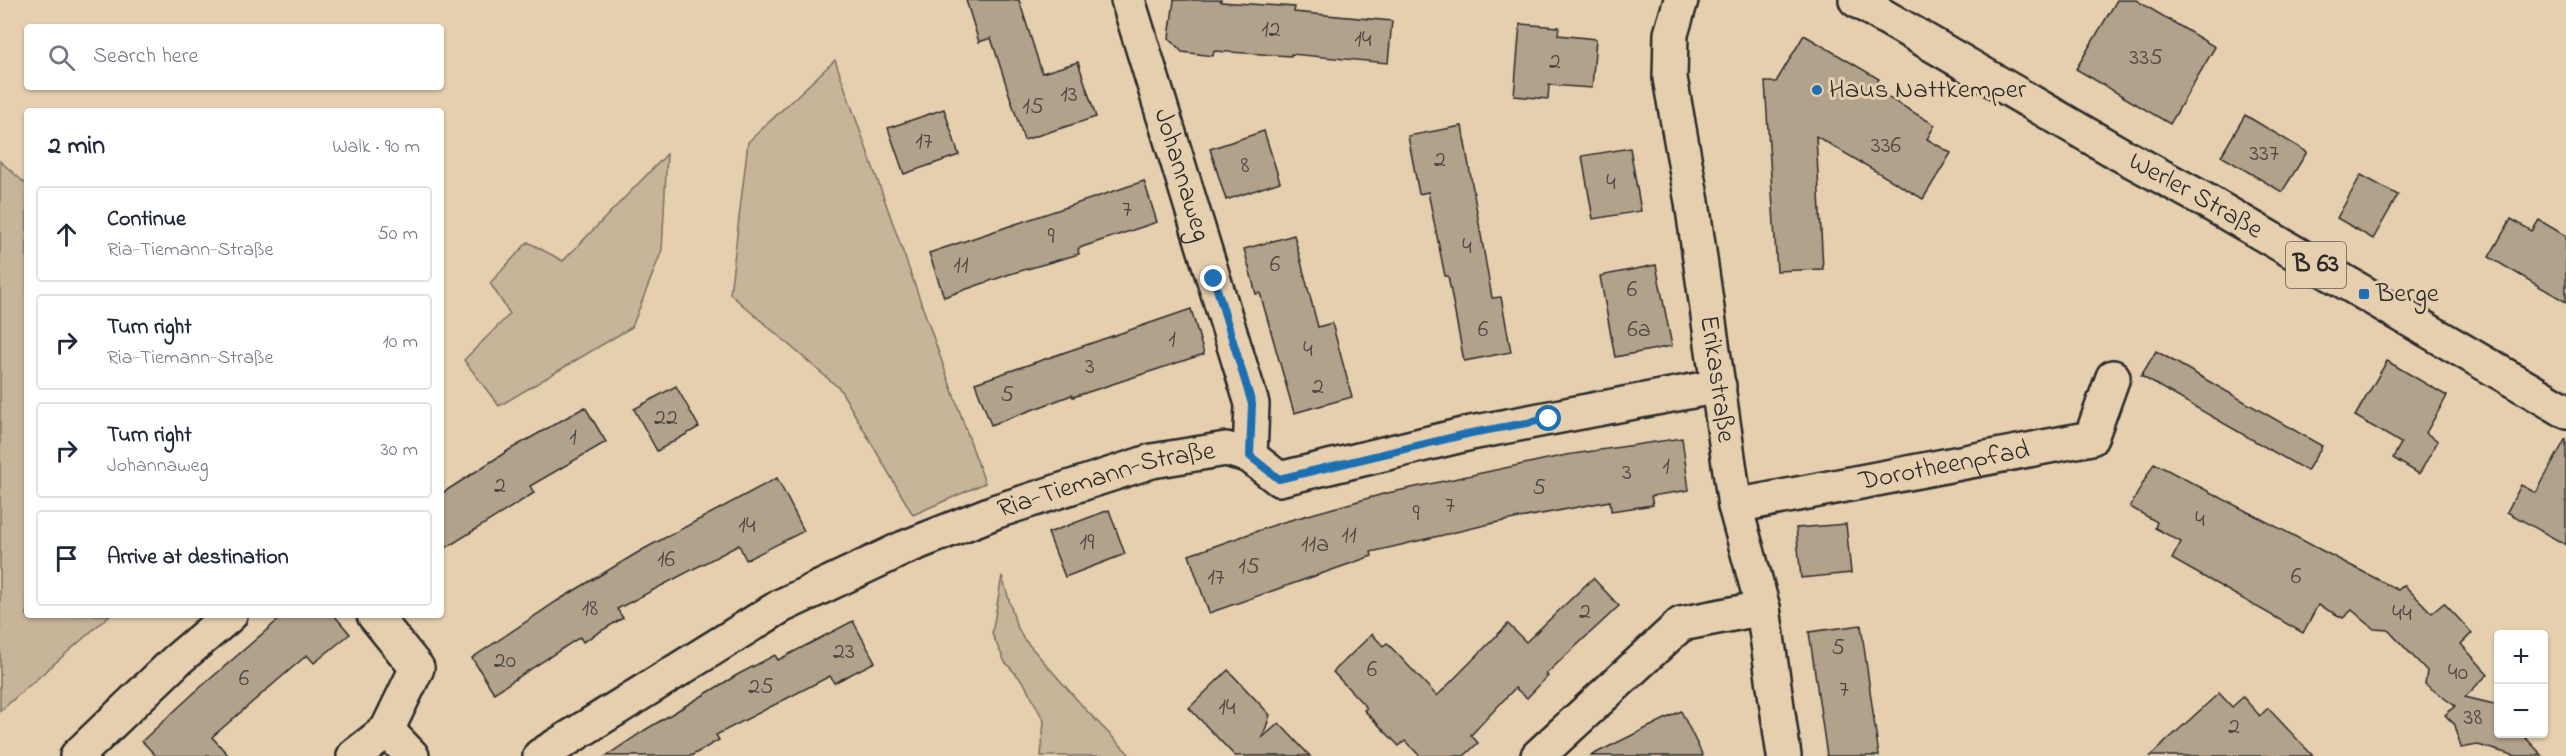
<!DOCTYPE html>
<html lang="en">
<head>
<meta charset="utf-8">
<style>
  body { margin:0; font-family:"Indie Flower",sans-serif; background:#f2f2f3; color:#1f2937 }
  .controls { position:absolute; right:18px; bottom:18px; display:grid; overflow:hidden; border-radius:6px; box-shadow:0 2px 4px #0004 }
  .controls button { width:54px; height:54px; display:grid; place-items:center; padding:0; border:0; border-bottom:2px solid #e0e1e3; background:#fff; color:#1f2937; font:30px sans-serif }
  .stop { position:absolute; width:18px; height:18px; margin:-14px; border:4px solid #1f6fb2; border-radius:50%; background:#fff }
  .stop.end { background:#1f6fb2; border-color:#fff; box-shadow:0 2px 6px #0008 }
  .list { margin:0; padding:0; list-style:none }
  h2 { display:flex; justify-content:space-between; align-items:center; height:78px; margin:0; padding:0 24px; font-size:26px }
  h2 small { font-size:20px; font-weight:400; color:#747a83 }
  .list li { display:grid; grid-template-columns:39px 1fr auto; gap:18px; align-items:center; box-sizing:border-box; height:96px; margin:0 12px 12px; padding:0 12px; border:2px solid #e0e1e3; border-radius:6px }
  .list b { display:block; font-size:22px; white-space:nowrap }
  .list p { margin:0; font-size:20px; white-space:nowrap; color:#747a83 }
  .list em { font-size:20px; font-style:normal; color:#747a83 }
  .icon { flex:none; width:33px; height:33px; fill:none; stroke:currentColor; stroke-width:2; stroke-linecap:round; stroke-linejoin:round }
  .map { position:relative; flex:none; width:2566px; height:756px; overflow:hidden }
  .search { position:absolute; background:#fff; box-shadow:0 2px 4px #0004; left:24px; top:24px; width:420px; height:66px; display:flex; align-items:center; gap:15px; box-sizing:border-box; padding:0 21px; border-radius:6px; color:#747a83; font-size:22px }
  .panel { position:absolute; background:#fff; box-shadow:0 2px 4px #0004; left:24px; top:108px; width:420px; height:510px; border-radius:6px }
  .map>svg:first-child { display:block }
  .green { fill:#c7b499; stroke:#797062; stroke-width:1.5 }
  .building { fill:#b2a18b; stroke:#2b2b2b; stroke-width:1.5 }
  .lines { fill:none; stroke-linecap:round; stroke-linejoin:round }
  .minor-casing { stroke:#2b2b2b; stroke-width:38 }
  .major-casing { stroke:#2b2b2b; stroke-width:38 }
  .minor { stroke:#e6cfaf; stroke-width:33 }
  .major { stroke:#e6cfaf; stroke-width:33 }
  .route { stroke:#1f6fb2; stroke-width:8 }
  .poi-dot { fill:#1f6fb2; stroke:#e6cfaf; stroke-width:2 }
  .labels { text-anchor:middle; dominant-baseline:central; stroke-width:6; stroke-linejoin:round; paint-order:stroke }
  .number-label { font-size:24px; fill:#4d4843 }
  .shield { fill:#e6cfaf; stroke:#635c53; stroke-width:1.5 }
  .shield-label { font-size:26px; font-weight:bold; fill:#2b2b2b }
  .poi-label { font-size:27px; fill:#2b2b2b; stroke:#e6cfaf; text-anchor:start }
  .street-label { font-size:27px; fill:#2b2b2b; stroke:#e6cfaf }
</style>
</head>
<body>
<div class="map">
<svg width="2566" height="756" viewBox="0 0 2566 756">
  <rect width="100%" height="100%" fill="#e6cfaf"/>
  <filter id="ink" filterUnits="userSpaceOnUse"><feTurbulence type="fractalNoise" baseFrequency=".0167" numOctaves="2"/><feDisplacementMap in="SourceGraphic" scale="12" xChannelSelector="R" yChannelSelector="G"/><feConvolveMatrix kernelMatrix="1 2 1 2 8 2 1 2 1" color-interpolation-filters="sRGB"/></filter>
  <g filter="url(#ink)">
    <g class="green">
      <path d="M835 60 985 483 913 515 840 389 730 294 748 142Z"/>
      <path d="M667 154 662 250 632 327 499 406 464 360 510 314 490 283 528 242 563 261Z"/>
      <path d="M0 161 27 185V615H110L0 711Z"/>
      <path d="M1002 576 1016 624 1023 638 1086 710 1131 756H1041L1044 721 1024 683 1005 662 992 634Z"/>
    </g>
    <g class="building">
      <path d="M966 0H1019L1042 73 1078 62 1096 117 1024 140 991 38 979 42Z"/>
      <path d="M1174 0H1221V2L1295 7 1294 12 1392 21 1388 63 1291 54V56L1214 51 1213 56 1182 52 1169 38Z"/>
      <path d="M2117 0H2136L2215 47 2170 124 2076 69Z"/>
      <path d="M1520 24 1559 27 1558 35 1596 39 1592 88 1549 85 1548 99 1514 96Z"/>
      <path d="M1804 35 1879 79 1874 89 1935 125 1927 139 1951 153 1923 199 1816 136 1823 269 1777 271 1765 82H1776Z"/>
      <path d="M944 109 959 155 904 174 888 128Z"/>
      <path d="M2245 115 2307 152 2282 192 2221 156Z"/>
      <path d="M1462 126 1492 298 1501 297 1511 352 1464 361 1448 276H1445L1428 192 1419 194 1408 136Z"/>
      <path d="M1264 131 1280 182 1226 200 1210 149Z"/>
      <path d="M1630 148 1641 211 1593 219 1582 156Z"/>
      <path d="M2361 175 2398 195 2373 239 2337 218Z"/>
      <path d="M1144 181 1157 222 1082 247 1078 249 1079 254 1010 274 944 297 929 253Z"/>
      <path d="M2511 219 2532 231 2539 220 2566 236V302L2489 257Z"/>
      <path d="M1294 235 1318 327 1332 323 1352 397 1294 413 1260 293 1256 294 1244 249Z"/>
      <path d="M1656 265 1672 346 1615 357 1600 276Z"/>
      <path d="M1191 309 1204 354 1073 397 1072 395 991 425 975 383Z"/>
      <path d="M2156 351 2322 446 2307 471 2141 376Z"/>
      <path d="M2387 361 2447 396 2426 433 2438 441 2419 474 2393 458 2401 443 2355 416Z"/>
      <path d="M676 386 699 427 657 451 634 409Z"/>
      <path d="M585 407 606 442 530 486 534 493 441 551V494L509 450Z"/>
      <path d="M1682 438 1689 490 1651 496 1653 505 1611 511 1610 501 1494 523 1371 552 1372 556 1209 613 1189 555 1280 523 1383 494 1566 455Z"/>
      <path d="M2566 438V545L2507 512 2521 485 2536 493Z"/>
      <path d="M2154 463 2398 590 2404 585 2432 613 2444 603 2472 633 2461 644 2488 674 2465 697 2494 704 2499 709V734H2522L2543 756H2516L2478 745 2461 748 2455 725 2445 715 2455 706 2425 684 2427 671 2388 630 2374 629 2352 610 2343 618 2318 605 2303 633 2172 559 2181 542 2155 528 2157 522 2130 507Z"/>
      <path d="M777 478 804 531 746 560 739 545 617 609 623 618 583 642 580 637 494 693 472 658 557 601 642 550Z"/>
      <path d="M1109 510 1125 554 1065 577 1048 533Z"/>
      <path d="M1846 524 1851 573 1801 578 1796 528Z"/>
      <path d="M1593 578 1619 606 1546 674 1548 676 1527 698 1515 688 1471 735 1478 743 1464 756H1420L1405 741 1399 746 1364 710 1367 708 1333 672 1372 634 1383 646 1387 643 1437 696 1508 624 1526 642Z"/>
      <path d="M284 615H334L350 634 314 663 307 655 212 737 229 756H156L142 741 195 692Z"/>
      <path d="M853 621 875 662 834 683 830 676 716 735 719 740 691 756H606L645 730 737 675 775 655 778 660Z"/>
      <path d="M1861 625 1879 756H1827L1809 632Z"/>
      <path d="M1228 670 1270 715 1263 737 1279 723 1310 756H1235L1189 708Z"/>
      <path d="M2219 693 2232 707 2243 697 2260 716 2268 708 2313 756H2150Z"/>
      <path d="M1681 711 1703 756H1590Z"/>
    </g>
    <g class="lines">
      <g class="minor-casing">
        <g id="minor">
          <path id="s1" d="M1128 0 1252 404 1250 456"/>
          <path id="s2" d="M1681 0 1671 34 1670 78 1692 202 1735 506 1763 608 1784 756"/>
          <path id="s3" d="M1735 506 2091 438 2113 377"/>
          <path d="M387 730 412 756"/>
          <path d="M77 756 177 660 230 615"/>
          <path d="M354 756 387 730 417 668 374 615"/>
          <path id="s4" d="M540 756 781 606 904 548 997 511 1152 461 1226 449 1250 456 1279 479 1471 433 1719 386"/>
          <path d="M1538 756 1681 624 1763 608"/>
        </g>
      </g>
      <g class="major-casing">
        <g id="major">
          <path id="s5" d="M1856 0 2120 154 2201 198 2566 411"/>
        </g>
      </g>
      <use href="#minor" class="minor"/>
      <use href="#major" class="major"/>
    </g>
  </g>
  <g class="lines" filter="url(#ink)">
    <path class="route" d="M1214 279 1252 404 1250 456 1279 479 1471 433 1549 419"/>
  </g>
  <g class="poi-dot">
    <circle cx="1817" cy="90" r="6"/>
    <rect x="2358" y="288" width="12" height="12" rx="3"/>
  </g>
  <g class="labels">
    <g class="number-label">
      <text x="1271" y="30">12</text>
      <text x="1363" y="40">14</text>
      <text x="2146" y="58">335</text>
      <text x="1555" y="62">2</text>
      <text x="1069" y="95">13</text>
      <text x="1033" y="107">15</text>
      <text x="924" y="142">17</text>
      <text x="1886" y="146">336</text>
      <text x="2264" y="154">337</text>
      <text x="1440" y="160">2</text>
      <text x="1245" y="166">8</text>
      <text x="1611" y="183">4</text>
      <text x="1127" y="210">7</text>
      <text x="1051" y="237">9</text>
      <text x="1467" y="247">4</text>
      <text x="1275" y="265">6</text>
      <text x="961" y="266">11</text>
      <text x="1632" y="290">6</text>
      <text x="1483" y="330">6</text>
      <text x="1639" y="330">6a</text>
      <text x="1172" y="340">1</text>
      <text x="1308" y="350">4</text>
      <text x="1090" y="367">3</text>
      <text x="1318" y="387">2</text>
      <text x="1007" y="395">5</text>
      <text x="666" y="418">22</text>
      <text x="573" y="438">1</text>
      <text x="1666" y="467">1</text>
      <text x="1627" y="473">3</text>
      <text x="500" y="486">2</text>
      <text x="1539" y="488">5</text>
      <text x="1450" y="506">7</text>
      <text x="1416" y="514">9</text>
      <text x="2200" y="520">4</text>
      <text x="747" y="526">14</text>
      <text x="1349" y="536">11</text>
      <text x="1087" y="543">19</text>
      <text x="1315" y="545">11a</text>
      <text x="666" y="560">16</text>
      <text x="1249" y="567">15</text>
      <text x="2296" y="577">6</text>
      <text x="1216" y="578">17</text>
      <text x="590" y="609">18</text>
      <text x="1585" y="612">2</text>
      <text x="2402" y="614">44</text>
      <text x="1838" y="648">5</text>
      <text x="844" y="652">23</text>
      <text x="505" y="661">20</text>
      <text x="1372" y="670">6</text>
      <text x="2458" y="673">40</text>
      <text x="244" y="679">6</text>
      <text x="761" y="687">25</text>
      <text x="1844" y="690">7</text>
      <text x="1227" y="708">14</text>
      <text x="2473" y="718">38</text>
      <text x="2234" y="727">2</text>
    </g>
    <rect class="shield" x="2286" y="242" width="60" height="46" rx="4.5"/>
    <g class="shield-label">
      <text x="2316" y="265">B 63</text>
    </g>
    <g class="poi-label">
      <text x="1829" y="90">Haus Nattkemper</text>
      <text x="2376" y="294">Berge</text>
    </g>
    <g class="street-label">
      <text stroke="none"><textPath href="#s1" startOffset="183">Johannaweg</textPath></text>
      <text stroke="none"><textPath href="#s5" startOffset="392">Werler Straße</textPath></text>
      <text stroke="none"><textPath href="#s2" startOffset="384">Erikastraße</textPath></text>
      <text stroke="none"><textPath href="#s3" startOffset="213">Dorotheenpfad</textPath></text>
      <text stroke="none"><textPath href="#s4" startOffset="634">Ria-Tiemann-Straße</textPath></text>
    </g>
  </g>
</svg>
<div class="controls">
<button>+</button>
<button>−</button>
</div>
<div class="stop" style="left:1549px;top:419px"></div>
<div class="stop end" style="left:1214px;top:279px"></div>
<div class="search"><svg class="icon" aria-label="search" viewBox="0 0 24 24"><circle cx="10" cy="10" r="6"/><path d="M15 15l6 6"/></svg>Search here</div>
<section class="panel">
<h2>2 min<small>Walk · 90 m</small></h2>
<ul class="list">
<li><svg class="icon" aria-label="ahead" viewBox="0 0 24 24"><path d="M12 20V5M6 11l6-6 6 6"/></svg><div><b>Continue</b><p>Ria-Tiemann-Straße</p></div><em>50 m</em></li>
<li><svg class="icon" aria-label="right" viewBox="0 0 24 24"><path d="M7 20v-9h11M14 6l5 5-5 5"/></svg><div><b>Turn right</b><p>Ria-Tiemann-Straße</p></div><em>10 m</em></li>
<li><svg class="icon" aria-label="right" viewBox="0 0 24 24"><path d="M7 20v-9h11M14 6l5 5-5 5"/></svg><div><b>Turn right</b><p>Johannaweg</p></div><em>30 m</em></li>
<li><svg class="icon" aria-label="arrive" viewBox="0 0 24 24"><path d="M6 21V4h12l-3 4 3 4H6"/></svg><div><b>Arrive at destination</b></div></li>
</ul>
</section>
</div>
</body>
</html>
